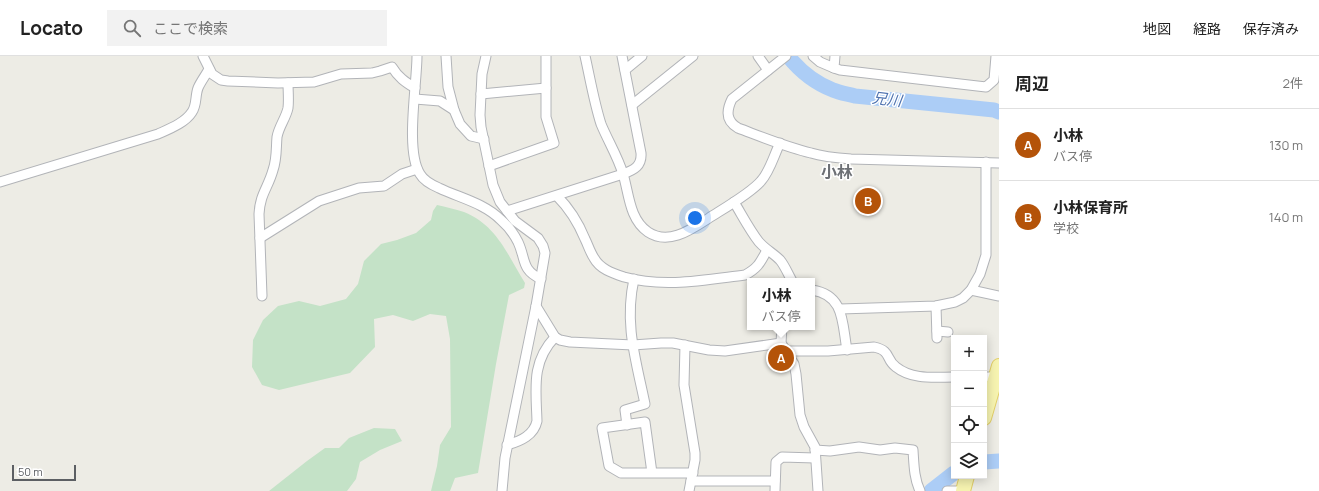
<!DOCTYPE html>
<html lang="ja">
<head>
<meta charset="utf-8">
<style>
  body { margin:0; font-family:Manrope,"Noto Sans JP",sans-serif; background:#f2f2f2; color:#222 }
  .controls { position:absolute; right:12px; bottom:12px; display:grid; overflow:hidden; border-radius:0px; box-shadow:0 2px 10px #0003 }
  .controls button { width:36px; height:36px; display:grid; place-items:center; padding:0; border:0; border-bottom:1px solid #e0e0e0; background:#fff; color:#222; font:20px sans-serif }
  .scale { position:absolute; left:12px; bottom:10px; width:64px; box-sizing:border-box; padding-left:4px; border:2px solid #5c5f63; border-top:0; font-size:11px; line-height:14px; white-space:nowrap; color:#5c5f63; -webkit-text-stroke:3px #fff; paint-order:stroke }
  .you { position:absolute; left:695px; top:162px; width:14px; height:14px; margin:-10px; border:3px solid #fff; border-radius:50%; background:#1a73e8; box-shadow:0 0 0 6px #1a73e833 }
  .badge { display:grid; place-items:center; width:26px; height:26px; border-radius:50%; background:#b45309; color:#fff; font-size:13px; font-weight:700 }
  .pin { position:absolute; translate:-50% -50%; border:2px solid #fff; box-shadow:0 1px 4px #0006 }
  .popup { position:absolute; left:747px; top:222px; width:68px; height:52px; box-sizing:border-box; display:grid; place-content:center; border-radius:0px; background:#fff; filter:drop-shadow(0 1px 3px #0005); font-size:13px; white-space:nowrap; color:#767676 }
  .popup b { font-size:15px; color:#222 }
  .popup::after { content:''; position:absolute; left:50%; top:100%; margin-left:-8px; border:8px solid transparent; border-top-color:#fff }
  .list { margin:0; padding:0; list-style:none }
  h2 { display:flex; justify-content:space-between; align-items:center; height:52px; margin:0; padding:0 16px; font-size:17px }
  h2 small { font-size:13px; font-weight:400; color:#767676 }
  .list li { display:grid; grid-template-columns:26px 1fr auto; gap:12px; align-items:center; box-sizing:border-box; height:72px; padding:0 16px; border-top:1px solid #e0e0e0 }
  .list b { display:block; font-size:15px; white-space:nowrap }
  .list p { margin:0; font-size:13px; white-space:nowrap; color:#767676 }
  .list em { font-size:13px; font-style:normal; color:#767676 }
  .icon { flex:none; width:22px; height:22px; fill:none; stroke:currentColor; stroke-width:2; stroke-linecap:round; stroke-linejoin:round }
  .map { position:relative; flex:none; width:999px; height:435px; overflow:hidden }
  header { display:flex; align-items:center; gap:24px; box-sizing:border-box; height:56px; padding:0 20px; background:#fff; border-bottom:1px solid #e0e0e0 }
  header strong { font-size:19px }
  nav { display:flex; gap:22px; margin-inline-start:auto; font-size:14px }
  .search { width:280px; height:36px; background:#f2f2f2; display:flex; align-items:center; gap:10px; box-sizing:border-box; padding:0 14px; border-radius:0px; color:#767676; font-size:15px }
  main { display:flex }
  aside { flex:1; background:#fff }
  .map>svg:first-child { display:block }
  .green { fill:#c4e2c7 }
  .lines { fill:none; stroke-linecap:round; stroke-linejoin:round }
  .river { stroke:#accdf6; stroke-width:15 }
  .minor-casing { stroke:#b2b4b8; stroke-width:11 }
  .primary-casing { stroke:#e2cf68; stroke-width:16 }
  .minor { stroke:#fff; stroke-width:9 }
  .primary { stroke:#f6f3b0; stroke-width:14 }
  .labels { text-anchor:middle; dominant-baseline:central; stroke-width:3; stroke-linejoin:round; paint-order:stroke }
  .water-label { font-size:15px; font-style:italic; fill:#4e72af; stroke:#fff }
  .quarter-label { font-size:16px; font-weight:bold; fill:#6d7075; stroke:#fff }
</style>
</head>
<body>
<header>
<strong>Locato</strong>
<div class="search"><svg class="icon" aria-label="search" viewBox="0 0 24 24"><circle cx="10" cy="10" r="6"/><path d="M15 15l6 6"/></svg>ここで検索</div>
<nav><a>地図</a><a>経路</a><a>保存済み</a></nav>
</header>
<main>
<div class="map">
<svg width="999" height="435" viewBox="0 0 999 435">
  <rect width="100%" height="100%" fill="#edece5"/>
  <g class="green">
    <path d="M437 149C446 151 455 153 464 156 497 169 508 200 525 227L524 232 509 239 496 308 478 417 455 422 450 435H431L437 410 440 389 451 371 450 283 446 260 430 258 413 265 393 259 374 263 375 291 350 317 279 334 262 329 252 311 253 284 263 264 278 250 299 245 320 250 346 243 358 228 364 205 381 188 397 184 416 177 431 164 433 155Z"/>
    <path d="M374 372 395 373 402 385 380 394 360 406 356 423 347 435H269L307 405 325 392H339L349 382Z"/>
  </g>
  <g class="lines">
    <g class="river">
      <path d="M788 0C800 15 815 27 833 34 840 37 848 38 855 40L994 54 999 56"/>
      <path d="M984 406 999 405"/>
      <path d="M931 435 954 417"/>
    </g>
    <g class="minor-casing">
      <g id="minor">
        <path d="M203 0 212 18 221 24 228 25 278 27 314 26 341 18 372 17 380 15 392 11C398 21 405 26 415 32"/>
        <path d="M417 0C417 28 405 95 420 118 424 125 432 129 439 132 460 142 484 147 501 164 508 170 514 178 518 186 526 203 521 214 541 223"/>
        <path d="M446 0 448 31 454 54"/>
        <path d="M486 0 482 18 480 59 481 71 493 129 500 146 515 165 538 182 543 190 545 197 536 250 505 402 502 435"/>
        <path d="M585 0C590 22 594 46 601 68 608 85 618 101 623 118 629 137 629 163 648 176 669 190 692 173 709 162 723 153 751 137 761 125 770 115 774 99 780 87"/>
        <path d="M758 0 768 14"/>
        <path d="M786 0 732 43C726 55 726 65 738 72 762 81 786 91 811 97 824 101 837 102 851 103L999 107"/>
        <path d="M813 0 820 6 834 12"/>
        <path d="M835 0 834 12 840 14 986 31 994 24 996 0"/>
        <path d="M625 14 642 0"/>
        <path d="M481 38 546 32"/>
        <path d="M415 43 440 45 454 54 460 68 471 80 484 83"/>
        <path d="M632 49 693 0"/>
        <path d="M489 110 554 87 546 61V0"/>
        <path d="M0 126 158 78C169 73 185 67 192 56 197 49 195 40 198 32 201 25 206 19 209 13"/>
        <path d="M557 140C570 153 578 166 585 183 588 189 590 196 594 202 600 213 612 217 624 221 664 232 704 224 745 219 758 212 760 207 767 194"/>
        <path d="M734 146C742 159 749 173 759 186 765 193 773 197 780 204 785 210 788 218 792 225"/>
        <path d="M507 155 623 118C634 114 642 110 641 97L622 0"/>
        <path d="M260 182 319 145 359 132 384 130 402 118 417 113"/>
        <path d="M812 234C845 239 842 267 847 294"/>
        <path d="M971 234 999 240"/>
        <path d="M262 240 259 158C260 138 268 132 273 114 277 103 276 92 277 81 279 70 286 62 288 52 289 44 288 35 288 27"/>
        <path d="M536 250 555 281 560 284 570 286 633 289 661 287H673L709 294 725 295 781 287"/>
        <path d="M936 250 937 282"/>
        <path d="M840 253 936 250 955 246 963 242 971 234 980 218 986 199V106"/>
        <path d="M782 271 781 287 794 308 796 318 800 359 804 371 815 391 818 435"/>
        <path d="M937 275 948 276"/>
        <path d="M685 289 684 329 695 397V404L689 435"/>
        <path d="M785 295H828L874 291C892 295 885 303 896 311 912 324 935 321 954 321"/>
        <path d="M984 321H999"/>
        <path d="M627 369 625 354 645 348C636 304 624 268 634 223"/>
        <path d="M507 389C521 385 534 379 537 365 536 333 531 306 555 281"/>
        <path d="M815 394 830 395 859 391 880 394 895 392 913 394C914 409 914 422 920 435"/>
        <path d="M652 417 645 366 602 372 609 410 621 417H693"/>
        <path d="M691 425H775"/>
        <path d="M775 435 776 406 782 401 815 402"/>
        <path d="M947 435H957"/>
      </g>
    </g>
    <g class="primary-casing">
      <g id="primary">
        <path d="M984 362 999 310"/>
        <path d="M963 435 967 420"/>
      </g>
    </g>
    <use href="#minor" class="minor"/>
    <use href="#primary" class="primary"/>
  </g>
  <g class="labels">
    <g class="water-label">
      <text transform="translate(887 43) rotate(7)">兄川</text>
    </g>
    <g class="quarter-label">
      <text x="837" y="116">小林</text>
    </g>
  </g>
</svg>
<div class="controls">
<button>+</button>
<button>−</button>
<button><svg class="icon" aria-label="locate" viewBox="0 0 24 24"><circle cx="12" cy="12" r="6"/><path d="M12 2v4M12 18v4M2 12h4M18 12h4"/></svg></button>
<button><svg class="icon" aria-label="layers" viewBox="0 0 24 24"><path d="M12 4l9 5-9 5-9-5zM3 14l9 5 9-5"/></svg></button>
</div>
<div class="scale">50 m</div>
<div class="you"></div>
<div class="pin badge" style="left:781px;top:302px">A</div>
<div class="popup"><b>小林</b>バス停</div>
<div class="pin badge" style="left:868px;top:145px">B</div>
</div>
<aside>
<h2>周辺<small>2件</small></h2>
<ul class="list">
<li><span class="badge">A</span><div><b>小林</b><p>バス停</p></div><em>130 m</em></li>
<li><span class="badge">B</span><div><b>小林保育所</b><p>学校</p></div><em>140 m</em></li>
</ul>
</aside>
</main>
</body>
</html>
